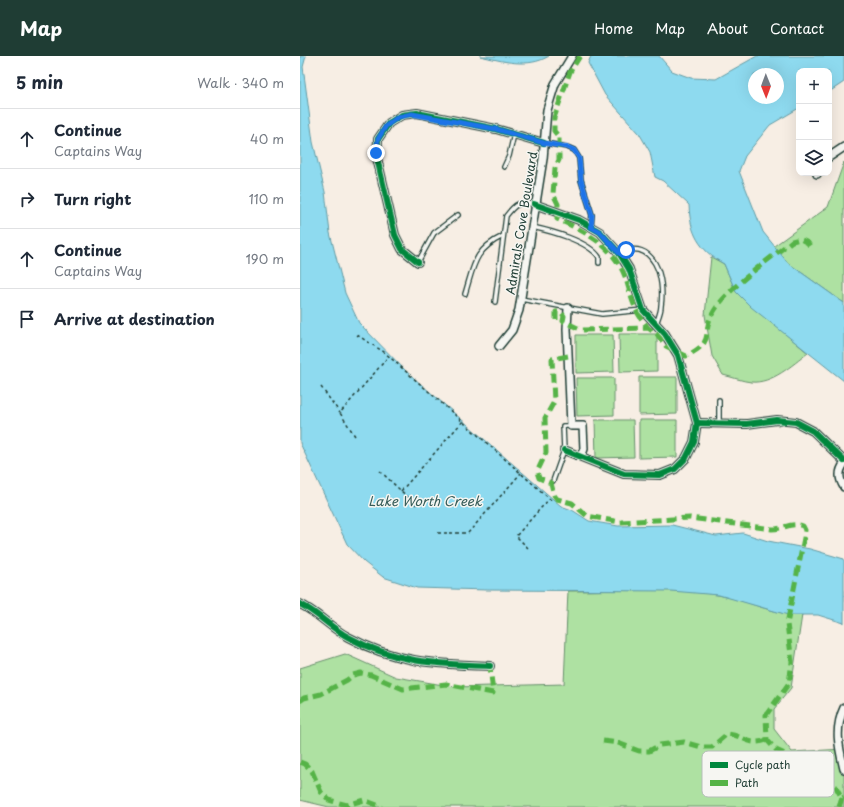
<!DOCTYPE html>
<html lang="en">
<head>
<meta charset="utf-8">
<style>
  body { margin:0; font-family:"Playpen Sans",sans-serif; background:#f6f6f7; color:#1f2937 }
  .controls { position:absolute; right:12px; top:12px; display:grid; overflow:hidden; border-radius:8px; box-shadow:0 4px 16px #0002 }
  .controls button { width:36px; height:36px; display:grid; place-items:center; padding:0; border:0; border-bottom:1px solid #e0e1e3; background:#fff; color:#1f2937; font:20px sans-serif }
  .compass { position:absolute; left:448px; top:12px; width:36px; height:36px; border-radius:50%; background:#fff; box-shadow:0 4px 16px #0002; rotate:179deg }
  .stop { position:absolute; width:12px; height:12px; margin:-9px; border:3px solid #1a73e8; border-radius:50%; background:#fff }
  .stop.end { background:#1a73e8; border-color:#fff; box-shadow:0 1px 4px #0008 }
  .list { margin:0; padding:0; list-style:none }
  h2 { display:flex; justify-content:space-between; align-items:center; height:52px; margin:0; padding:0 16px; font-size:17px }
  h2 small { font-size:13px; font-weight:400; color:#747a83 }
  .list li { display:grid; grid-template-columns:26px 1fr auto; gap:12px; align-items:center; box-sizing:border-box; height:60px; padding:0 16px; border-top:1px solid #e0e1e3 }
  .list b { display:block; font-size:15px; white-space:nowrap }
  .list p { margin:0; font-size:13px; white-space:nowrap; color:#747a83 }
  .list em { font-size:13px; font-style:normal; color:#747a83 }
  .icon { flex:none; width:22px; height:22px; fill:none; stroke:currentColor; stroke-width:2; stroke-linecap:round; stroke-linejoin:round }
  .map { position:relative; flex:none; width:544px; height:751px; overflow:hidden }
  header { display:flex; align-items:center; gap:24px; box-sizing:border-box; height:56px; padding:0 20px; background:#1f3d34; color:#fff }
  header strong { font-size:19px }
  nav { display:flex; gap:22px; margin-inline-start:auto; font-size:14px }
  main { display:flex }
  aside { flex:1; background:#fff }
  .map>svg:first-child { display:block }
  .green { fill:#aee1a2; stroke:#668f6b }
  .water { fill:#8edaef; stroke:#629ba4; fill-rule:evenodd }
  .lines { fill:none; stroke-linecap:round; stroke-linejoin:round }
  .service-casing { stroke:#1f3d34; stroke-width:6 }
  .minor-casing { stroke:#1f3d34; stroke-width:10 }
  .path { stroke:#1f3d34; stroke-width:1.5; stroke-dasharray:3 3; stroke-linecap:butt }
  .service { stroke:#f6f6f2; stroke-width:3.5 }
  .minor { stroke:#f6f6f2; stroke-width:7 }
  .quiet { stroke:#55b346; stroke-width:5; stroke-dasharray:10 5; stroke-linecap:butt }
  .cycleway-casing { stroke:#f6f6f2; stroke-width:8 }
  .cycleway { stroke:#00873e; stroke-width:6 }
  .route { stroke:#1a73e8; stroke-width:5 }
  .labels { text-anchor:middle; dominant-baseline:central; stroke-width:3; stroke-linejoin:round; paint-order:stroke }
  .street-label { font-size:12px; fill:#1f3d34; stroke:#f6f6f2 }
  .water-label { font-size:13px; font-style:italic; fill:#355c59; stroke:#f6f6f2 }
  .key { fill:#f6f6f2; stroke:#b6beb9; stroke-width:1 }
  .key-label { font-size:11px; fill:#1f3d34 }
</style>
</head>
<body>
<header>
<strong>Map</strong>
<nav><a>Home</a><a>Map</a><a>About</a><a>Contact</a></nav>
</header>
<main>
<aside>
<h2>5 min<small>Walk · 340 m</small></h2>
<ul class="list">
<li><svg class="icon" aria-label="ahead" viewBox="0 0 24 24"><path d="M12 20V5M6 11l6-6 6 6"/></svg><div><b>Continue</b><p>Captains Way</p></div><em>40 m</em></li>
<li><svg class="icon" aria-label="right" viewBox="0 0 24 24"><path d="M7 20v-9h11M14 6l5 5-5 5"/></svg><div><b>Turn right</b></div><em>110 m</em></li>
<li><svg class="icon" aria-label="ahead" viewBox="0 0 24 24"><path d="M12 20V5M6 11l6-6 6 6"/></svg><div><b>Continue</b><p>Captains Way</p></div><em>190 m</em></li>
<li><svg class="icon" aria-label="arrive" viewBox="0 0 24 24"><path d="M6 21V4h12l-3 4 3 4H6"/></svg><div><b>Arrive at destination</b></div></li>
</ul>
</aside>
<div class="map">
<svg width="544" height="751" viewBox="0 0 544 751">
  <rect width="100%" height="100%" fill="#f7eee4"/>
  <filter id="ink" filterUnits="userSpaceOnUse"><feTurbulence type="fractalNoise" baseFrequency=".025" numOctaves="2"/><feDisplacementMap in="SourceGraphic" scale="8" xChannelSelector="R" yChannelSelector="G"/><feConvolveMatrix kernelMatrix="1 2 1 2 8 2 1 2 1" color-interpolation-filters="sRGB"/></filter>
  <g filter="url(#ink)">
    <g class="green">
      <path d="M544 106V247L488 207 474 190 528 151Z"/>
      <path d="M411 201 424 208 436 236 508 297C492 309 472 328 451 326 442 325 432 321 423 319L412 300 405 259Z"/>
      <path d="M319 278H357V315L320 316Z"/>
      <path d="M276 279H313L314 316 276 317Z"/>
      <path d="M339 321H377V358L339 359Z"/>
      <path d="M276 322H314V359L277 360Z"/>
      <path d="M295 364H333L334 401 296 402Z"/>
      <path d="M339 364H377V401L339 402Z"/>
      <path d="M268 535C318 535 369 531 418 539 447 544 473 559 502 559L491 632 474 653V673L492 696 544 693V751H29L0 744V612L45 598 96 621 155 631 264 628Z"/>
    </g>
    <g class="water">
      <path d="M0 0H6L3 11 13 86 25 136 30 177 45 237 59 267 107 316 261 450 272 454 289 465 318 470 372 469 416 480 443 477 468 485 510 493 544 503V567L518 559H488L419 539 371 535 187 534 117 532 83 521 64 506 47 488 0 387Z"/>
      <path d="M180 0H249C228 13 202 5 180 0Z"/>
      <path d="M291 0H359L372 15 391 22 416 23 457 0H544V26L529 36V15H499V52L470 69 445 100 439 115 463 176 488 207 544 247V325L451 251 436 236 424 208C399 194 390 177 389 149L363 125 355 121 350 96 339 77 305 39 288 7ZM454 18H478V42H454Z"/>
    </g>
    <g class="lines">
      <g class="service-casing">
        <g id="service">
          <path d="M245 87 267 91 274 94 279 102 281 124 292 159 291 171"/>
          <path d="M204 111 209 100 214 78"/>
          <path d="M232 171C251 175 288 185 299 201V207"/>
          <path d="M319 197C355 181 365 223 361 250 361 256 358 262 356 268"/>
          <path d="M118 206 134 177 158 159"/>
          <path d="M165 238C174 209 174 194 203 180"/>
          <path d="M221 243 302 258 343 254"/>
          <path d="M195 246 206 160C216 147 218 146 234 148"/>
          <path d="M419 344V368"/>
          <path d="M253 425 264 394 263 370H271"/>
        </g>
      </g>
      <g class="minor-casing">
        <g id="minor">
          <path d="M529 101 544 91"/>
          <path d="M517 118V117"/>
          <path d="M234 148 279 164 300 176 319 197 329 213 343 254 365 278 378 299 397 367 394 386 386 402 375 413 360 419 324 418 264 394"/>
          <path d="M118 206 102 193 95 179 77 102 78 83 89 67 102 59 117 57 196 73 244 87"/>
          <path d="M268 252 267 273 271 370H283L284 393 281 400"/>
          <path d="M199 290 212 274 219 254 243 103 247 54 255 28 272 0"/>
          <path d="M397 367 447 368 477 364 496 366 513 375 544 405"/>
          <path d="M544 408C538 416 539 423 544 431"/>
          <path d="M0 548C17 556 31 572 48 581 95 607 137 608 190 610"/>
          <path d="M544 652C534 673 539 692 544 713"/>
        </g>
      </g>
      <g class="path">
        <path d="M57 279 84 296 251 444"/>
        <path d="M21 331 40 357"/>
        <path d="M55 380 40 357 89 300"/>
        <path d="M80 415 116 449"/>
        <path d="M101 435 163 365"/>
        <path d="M138 477H168L221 417"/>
        <path d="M228 492 216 480 249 443"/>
      </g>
      <use href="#service" class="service"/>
      <use href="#minor" class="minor"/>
      <g class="quiet">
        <path d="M280 0 270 16 254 62V75L259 81V104L255 112 253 138 258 148 257 163C282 174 306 186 320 210 328 223 329 238 335 251 338 259 344 266 348 272"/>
        <path d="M256 264V256H261L264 260 263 265 282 274 348 272 357 278 366 290 386 300C418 284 400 278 413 257 426 233 470 203 492 185L500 183 508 187 512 193"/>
        <path d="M268 300 252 303 254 346 245 362 246 397 237 416 239 422 251 427 254 439 257 443 272 447 287 460 320 466 390 462 472 473C484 473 491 466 503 470L505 474 504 482 487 568 492 606 489 627 466 659 467 684 476 694 489 700 516 705 525 711 542 742 544 741"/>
        <path d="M0 645 4 642 21 638 47 624 53 619 61 617 71 619 103 633 146 628 193 637 190 610"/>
        <path d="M303 685 318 687 339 695H349L360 689 384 686 401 691H412L427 678C445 679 446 691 467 684"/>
        <path d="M0 706 5 708 12 715 21 736 29 744 47 749 64 744 82 751"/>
        <path d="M539 751 542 742"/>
      </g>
      <g class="cycleway-casing">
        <g id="cycleway">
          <path d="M234 148 279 164 300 176 319 197 329 213 343 254 365 278 378 299 397 367 394 386 386 402 375 413 360 419 324 418 264 394"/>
          <path d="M118 206 102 193 95 179 77 102 78 83 89 67 102 59 117 57 196 73 244 87"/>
          <path d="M397 367 447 368 477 364 496 366 513 375 544 405"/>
          <path d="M0 548C17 556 31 572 48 581 95 607 137 608 190 610"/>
        </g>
      </g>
      <use href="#cycleway" class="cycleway"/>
    </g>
  </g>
  <g class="lines" filter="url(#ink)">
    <path class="route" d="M76 97 78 83 86 70 98 61 112 58 196 73 244 87 267 91 274 94 279 102 281 124 292 159 291 171 300 176 319 197 326 194"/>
  </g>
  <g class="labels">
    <g class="street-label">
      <text transform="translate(221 167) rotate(-81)">Admirals Cove Boulevard</text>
    </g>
    <g class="water-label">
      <text x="125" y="444">Lake Worth Creek</text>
    </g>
  </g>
  <rect x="402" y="695" width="132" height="46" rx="6" class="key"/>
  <rect x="410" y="706" width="18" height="6" fill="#00873e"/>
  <rect x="410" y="724" width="18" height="6" fill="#55b346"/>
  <g class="key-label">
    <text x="435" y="713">Cycle path</text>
    <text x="435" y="731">Path</text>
  </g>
</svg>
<div class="controls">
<button>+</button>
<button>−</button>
<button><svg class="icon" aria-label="layers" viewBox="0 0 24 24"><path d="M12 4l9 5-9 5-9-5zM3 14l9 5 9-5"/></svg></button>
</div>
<svg class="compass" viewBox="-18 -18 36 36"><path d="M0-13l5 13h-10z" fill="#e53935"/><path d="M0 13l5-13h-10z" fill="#747a83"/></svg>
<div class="stop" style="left:326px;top:194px"></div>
<div class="stop end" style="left:76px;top:97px"></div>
</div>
</main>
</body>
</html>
